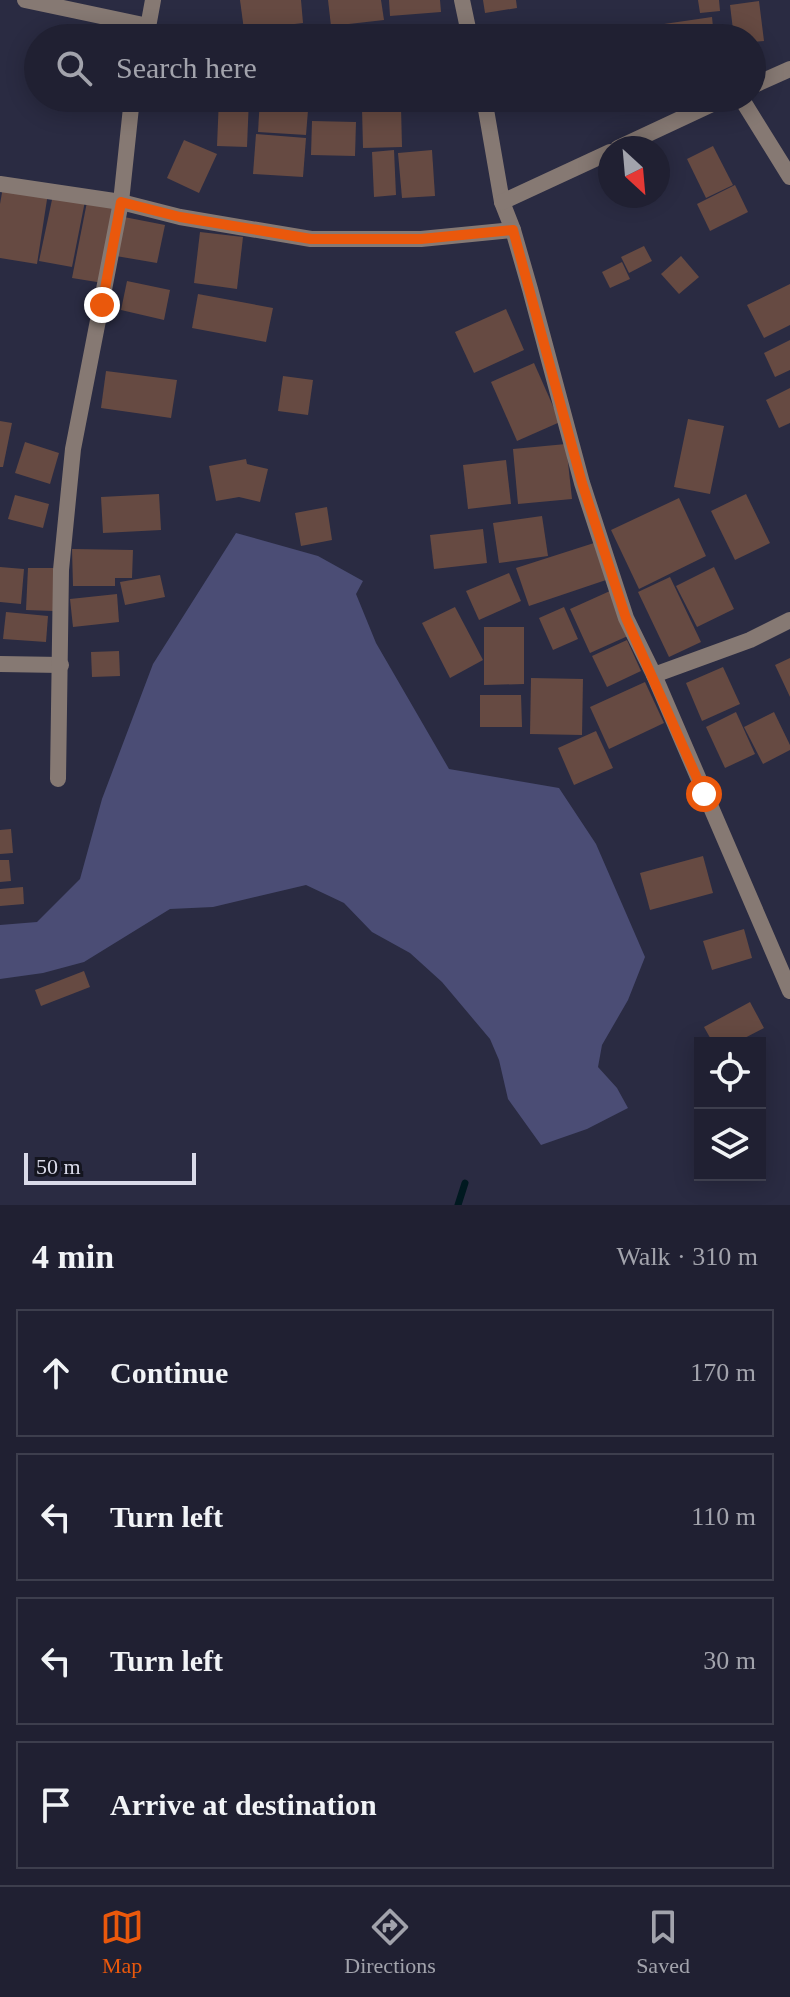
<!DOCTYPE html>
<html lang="en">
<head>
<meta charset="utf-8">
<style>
  body { margin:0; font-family:Georgia,serif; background:#28283a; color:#f1f3f6 }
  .controls { position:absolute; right:24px; bottom:24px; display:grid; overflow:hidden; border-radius:0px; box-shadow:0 4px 20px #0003 }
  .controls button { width:72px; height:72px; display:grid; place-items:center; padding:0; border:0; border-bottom:2px solid #3d3e4d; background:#202032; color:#f1f3f6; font:40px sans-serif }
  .compass { position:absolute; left:598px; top:136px; width:72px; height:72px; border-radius:50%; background:#202032; box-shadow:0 4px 20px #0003; rotate:154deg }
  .scale { position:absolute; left:24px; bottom:20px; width:172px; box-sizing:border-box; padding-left:8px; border:4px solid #d9dae9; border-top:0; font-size:22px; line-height:28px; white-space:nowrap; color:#d9dae9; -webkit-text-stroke:6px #14151f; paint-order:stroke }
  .stop { position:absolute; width:24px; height:24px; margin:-18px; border:6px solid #ea580c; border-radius:50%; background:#fff }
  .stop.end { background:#ea580c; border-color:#fff; box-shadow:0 2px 8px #0008 }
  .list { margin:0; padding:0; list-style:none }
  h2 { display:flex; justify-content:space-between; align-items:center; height:104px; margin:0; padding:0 32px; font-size:34px }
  h2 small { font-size:26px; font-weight:400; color:#a2a3ac }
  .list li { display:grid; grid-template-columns:52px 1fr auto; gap:24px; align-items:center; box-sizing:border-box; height:128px; margin:0 16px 16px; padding:0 16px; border:2px solid #3d3e4d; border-radius:0px }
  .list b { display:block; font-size:30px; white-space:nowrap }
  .list em { font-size:26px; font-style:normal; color:#a2a3ac }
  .icon { flex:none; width:44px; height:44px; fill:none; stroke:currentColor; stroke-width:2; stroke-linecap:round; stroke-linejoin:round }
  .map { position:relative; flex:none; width:790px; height:1205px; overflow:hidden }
  .search { position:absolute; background:#202032; box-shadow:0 4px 20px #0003; left:24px; right:24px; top:24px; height:88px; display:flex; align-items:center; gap:20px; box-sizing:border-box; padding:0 28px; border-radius:44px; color:#a2a3ac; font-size:30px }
  .sheet { height:680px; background:#202032 }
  nav { display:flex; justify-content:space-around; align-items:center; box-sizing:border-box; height:112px; border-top:2px solid #3d3e4d; background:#202032; font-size:22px; color:#a2a3ac }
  nav a { display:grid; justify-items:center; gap:4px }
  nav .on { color:#ea580c }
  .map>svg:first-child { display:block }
  .green { fill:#4b4d75 }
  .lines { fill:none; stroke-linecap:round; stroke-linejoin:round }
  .stream { stroke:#001920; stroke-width:7 }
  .building { fill:#664a42 }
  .street { stroke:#867973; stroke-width:16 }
  .route { stroke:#ea580c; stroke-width:10 }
</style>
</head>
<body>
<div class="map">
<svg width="790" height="1205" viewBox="0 0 790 1205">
  <rect width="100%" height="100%" fill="#2a2b42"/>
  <path class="green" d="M236 533 318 556 363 581 356 594 376 643 449 769 559 788 596 844 645 957 628 1000 602 1045 598 1067 617 1088 628 1108 587 1129 541 1145 508 1099 499 1060 490 1039 442 982 410 953 372 932 344 903 306 885 213 907 170 909 84 962 43 973 0 979V925L37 922 80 879 102 799 153 664Z"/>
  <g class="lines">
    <path class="stream" d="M458 1205 465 1183"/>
  </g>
  <g class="building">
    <path d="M240 0H301L303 23 244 30Z"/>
    <path d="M328 0H381L384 20 331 26Z"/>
    <path d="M389 0H440L441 12 390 16Z"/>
    <path d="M483 0H516L517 8 485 13Z"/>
    <path d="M698 0H719L720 11 700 13Z"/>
    <path d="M759 1 764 41 752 42V38H734L730 5Z"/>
    <path d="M712 17 714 38H666L664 24Z"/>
    <path d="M219 98H249L247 147 217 146Z"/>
    <path d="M260 98H309L306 135 258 132Z"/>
    <rect x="327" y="98" width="19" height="5"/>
    <path d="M400 98H437V103L401 105Z"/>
    <path d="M401 107 402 147 363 148 362 108Z"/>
    <path d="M312 121 356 122 355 156 311 155Z"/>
    <path d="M256 134 306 138 303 177 253 174Z"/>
    <path d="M184 140 217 154 199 193 167 178Z"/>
    <path d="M713 146 733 185 706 198 687 159Z"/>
    <path d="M394 150 396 195 374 197 372 152Z"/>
    <path d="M432 150 435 196 402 198 398 153Z"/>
    <path d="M735 185 748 212 710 231 697 204Z"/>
    <path d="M3 187 48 193 37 264 0 258V204Z"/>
    <path d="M53 195 85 201 72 267 39 261Z"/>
    <path d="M87 202 117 208 103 283 72 278Z"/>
    <path d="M124 217 165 225 157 263 116 256Z"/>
    <path d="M200 232 243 237 237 289 194 283Z"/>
    <path d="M644 246 652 261 629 273 621 257Z"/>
    <path d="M681 256 699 277 679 294 661 274Z"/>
    <path d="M622 262 630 279 610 288 602 272Z"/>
    <path d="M127 281 170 290 164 320 121 310Z"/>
    <path d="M790 284V325L764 338 747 305Z"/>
    <path d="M198 294 273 308 266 342 192 328Z"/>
    <path d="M506 309 524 350 474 373 455 332Z"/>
    <path d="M790 340V370L775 377 764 353Z"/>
    <path d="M534 363 560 422 517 441 491 382Z"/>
    <path d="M106 371 177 380 171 418 101 408Z"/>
    <path d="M283 376 313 380 308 415 278 411Z"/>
    <path d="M790 388V423L779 428 766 400Z"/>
    <path d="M688 419 724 426 710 494 674 487Z"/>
    <path d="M0 421 12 423 3 467H0Z"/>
    <path d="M25 442 59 453 50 484 15 473Z"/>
    <path d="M566 444 572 499 518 504 513 449Z"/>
    <path d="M246 459 247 464 268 469 260 502 239 497 216 501 209 466Z"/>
    <path d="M506 460 511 504 468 509 463 465Z"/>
    <path d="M159 494 161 530 103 533 101 497Z"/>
    <path d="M746 494 770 543 735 560 711 511Z"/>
    <path d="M15 495 49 504 43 528 8 519Z"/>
    <path d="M679 498 706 556 639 589 611 530Z"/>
    <path d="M327 507 332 540 301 546 295 513Z"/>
    <path d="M542 516 548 556 499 563 493 523Z"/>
    <path d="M483 529 487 563 434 569 430 535Z"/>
    <path d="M594 543 606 580 529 606 516 568Z"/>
    <path d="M72 549 133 550 132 578H115V586H73Z"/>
    <path d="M0 567 24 569 21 604 0 602Z"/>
    <path d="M714 567 734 609 697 627 676 586Z"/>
    <path d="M28 568H56L54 611 26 610Z"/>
    <path d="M509 573 521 601 479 620 466 591Z"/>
    <path d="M160 575 165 597 125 605 120 582Z"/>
    <path d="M670 577 701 642 669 657 638 592Z"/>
    <path d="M610 591 630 635 590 653 570 609Z"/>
    <path d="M117 594 119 622 73 627 70 599Z"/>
    <path d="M455 607 483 660 450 678 422 623Z"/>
    <path d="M564 607 578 639 553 650 539 618Z"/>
    <path d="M6 612 48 616 46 642 3 639Z"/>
    <path d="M484 627H524V684L484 685Z"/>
    <path d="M627 640 641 671 607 687 592 656Z"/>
    <path d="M119 651 120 676 92 677 91 652Z"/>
    <path d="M790 658V697L775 665Z"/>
    <path d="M723 667 740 704 702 721 686 683Z"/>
    <path d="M531 678 583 679 582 735 530 734Z"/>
    <path d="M645 682 664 723 609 749 590 707Z"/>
    <path d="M480 695H521L522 727H480Z"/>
    <path d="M736 712 755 754 725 768 706 727Z"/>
    <path d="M774 712 790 745V750L763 764 744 727Z"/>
    <path d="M596 731 613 768 574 785 558 748Z"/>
    <path d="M11 829 13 853 0 854V830Z"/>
    <path d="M703 856 713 893 650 910 640 873Z"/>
    <path d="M0 860H9L11 881 0 882Z"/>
    <path d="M23 887 24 904 0 906V889Z"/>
    <path d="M744 929 752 958 712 970 703 941Z"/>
    <path d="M84 971 90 987 41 1006 35 990Z"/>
    <path d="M750 1002 764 1028 735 1043H713L704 1027Z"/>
  </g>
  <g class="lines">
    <g class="street">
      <path d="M25 0 148 26"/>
      <path d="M462 0 470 38"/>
      <path d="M146 38 153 0"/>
      <path d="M752 86 790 69"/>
      <path d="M484 98 502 202 513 230 530 289 582 483 626 618 654 675 790 991"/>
      <path d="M741 98 790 177"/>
      <path d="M618 148 725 98"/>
      <path d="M0 184 121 202 180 217 311 239H421L513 230"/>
      <path d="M502 202 610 152"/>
      <path d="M0 664 61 665"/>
      <path d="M654 675 750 640 790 620"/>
      <path d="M58 779 61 570 73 449 121 202 132 98"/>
    </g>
  </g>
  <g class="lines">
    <path class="route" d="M102 305 121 202 180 217 311 239H421L513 230 582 483 626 618 704 794"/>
  </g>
</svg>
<div class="controls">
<button><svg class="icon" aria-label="locate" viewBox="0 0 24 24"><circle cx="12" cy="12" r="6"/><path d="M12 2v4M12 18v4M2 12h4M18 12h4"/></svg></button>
<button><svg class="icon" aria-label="layers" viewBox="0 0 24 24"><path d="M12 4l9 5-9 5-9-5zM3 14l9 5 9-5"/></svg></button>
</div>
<svg class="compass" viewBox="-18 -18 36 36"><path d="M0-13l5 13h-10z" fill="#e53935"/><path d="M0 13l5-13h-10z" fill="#a2a3ac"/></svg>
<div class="scale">50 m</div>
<div class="stop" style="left:704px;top:794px"></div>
<div class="stop end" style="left:102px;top:305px"></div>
<div class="search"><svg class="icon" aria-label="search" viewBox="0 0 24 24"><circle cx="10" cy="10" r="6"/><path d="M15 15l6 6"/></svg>Search here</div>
</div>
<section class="sheet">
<h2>4 min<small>Walk · 310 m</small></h2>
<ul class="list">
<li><svg class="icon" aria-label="ahead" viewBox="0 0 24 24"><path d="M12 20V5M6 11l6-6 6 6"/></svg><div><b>Continue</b></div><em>170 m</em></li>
<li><svg class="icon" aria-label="left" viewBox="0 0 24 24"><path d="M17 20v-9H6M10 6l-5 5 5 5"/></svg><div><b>Turn left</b></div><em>110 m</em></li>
<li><svg class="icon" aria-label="left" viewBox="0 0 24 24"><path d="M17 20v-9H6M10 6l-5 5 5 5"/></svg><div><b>Turn left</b></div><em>30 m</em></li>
<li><svg class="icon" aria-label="arrive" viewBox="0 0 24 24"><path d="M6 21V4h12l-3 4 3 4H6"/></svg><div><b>Arrive at destination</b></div></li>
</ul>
</section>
<nav>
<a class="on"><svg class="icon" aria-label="map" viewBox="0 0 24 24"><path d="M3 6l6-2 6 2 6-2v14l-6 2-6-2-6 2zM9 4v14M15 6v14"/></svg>Map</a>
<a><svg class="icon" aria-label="directions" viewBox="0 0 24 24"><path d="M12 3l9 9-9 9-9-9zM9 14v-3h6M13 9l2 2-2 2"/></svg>Directions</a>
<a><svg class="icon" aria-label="saved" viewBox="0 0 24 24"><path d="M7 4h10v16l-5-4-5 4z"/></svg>Saved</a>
</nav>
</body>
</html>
